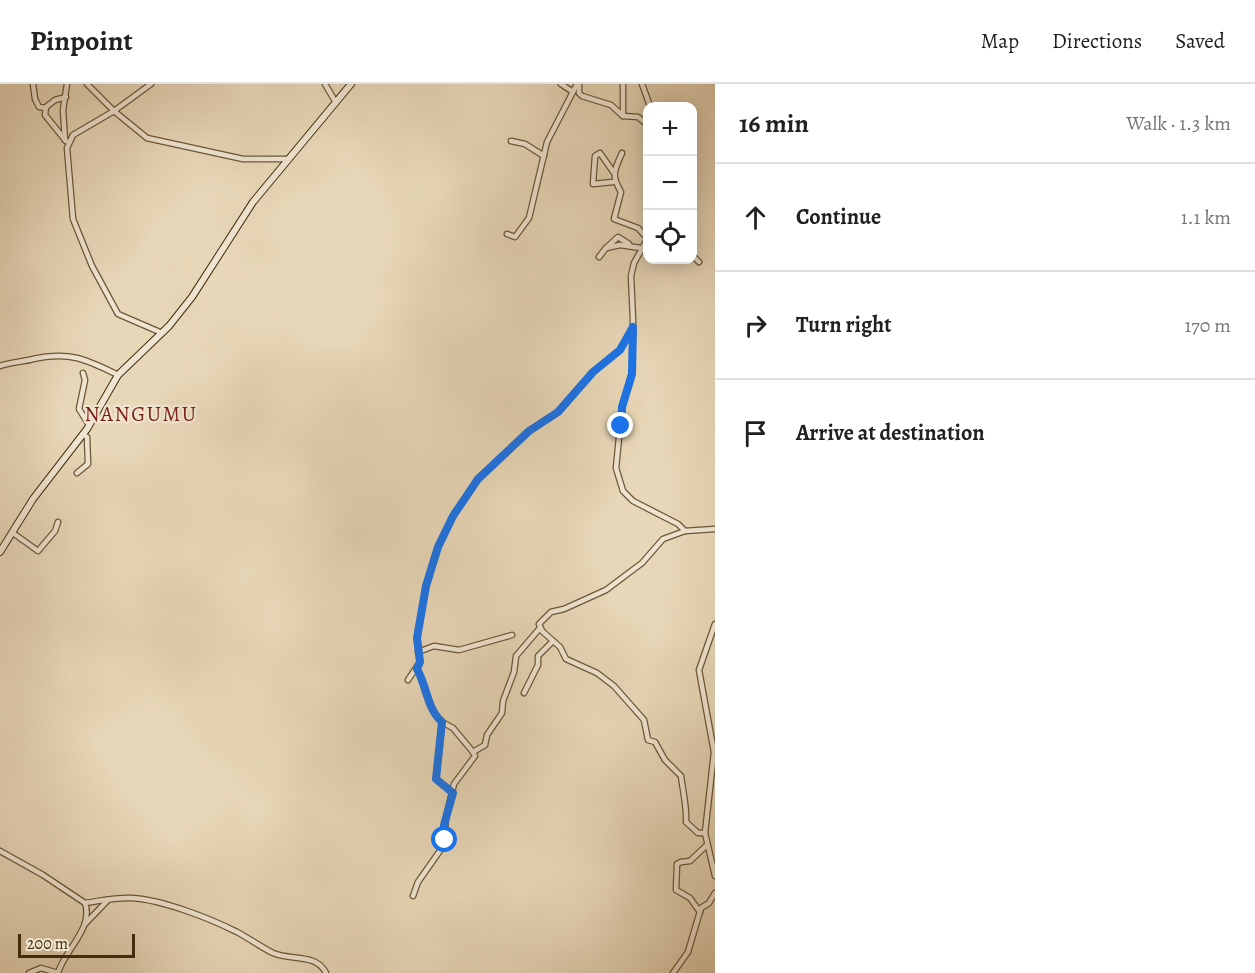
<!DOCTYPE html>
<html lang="en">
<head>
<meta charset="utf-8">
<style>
  body { margin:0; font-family:Alegreya,serif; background:#f6f6f6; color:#202124 }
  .controls { position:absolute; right:18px; top:18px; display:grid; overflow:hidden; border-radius:12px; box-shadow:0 3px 15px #0003 }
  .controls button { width:54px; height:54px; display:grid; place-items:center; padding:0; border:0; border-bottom:2px solid #e0e0e0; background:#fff; color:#202124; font:30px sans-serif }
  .scale { position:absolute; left:18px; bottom:15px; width:117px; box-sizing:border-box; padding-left:6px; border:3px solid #422d0d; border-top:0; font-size:16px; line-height:21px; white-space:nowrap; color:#422d0d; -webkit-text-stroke:4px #efe4d0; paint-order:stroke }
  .stop { position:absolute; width:18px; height:18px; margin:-14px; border:4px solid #1a73e8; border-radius:50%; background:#fff }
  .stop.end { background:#1a73e8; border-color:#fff; box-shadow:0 2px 6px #0008 }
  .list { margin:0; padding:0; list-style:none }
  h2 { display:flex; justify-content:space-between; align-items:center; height:78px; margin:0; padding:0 24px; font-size:26px }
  h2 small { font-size:20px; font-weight:400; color:#757577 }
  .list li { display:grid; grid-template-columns:39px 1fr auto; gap:18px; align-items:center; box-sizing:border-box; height:108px; padding:0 24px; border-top:2px solid #e0e0e0 }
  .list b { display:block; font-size:22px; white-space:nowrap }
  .list em { font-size:20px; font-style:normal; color:#757577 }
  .icon { flex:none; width:33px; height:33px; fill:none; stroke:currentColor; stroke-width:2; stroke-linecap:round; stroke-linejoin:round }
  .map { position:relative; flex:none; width:715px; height:889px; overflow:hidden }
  header { display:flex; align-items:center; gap:36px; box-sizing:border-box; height:84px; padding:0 30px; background:#fff; border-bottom:2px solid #e0e0e0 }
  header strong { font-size:28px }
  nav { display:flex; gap:33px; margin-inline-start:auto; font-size:21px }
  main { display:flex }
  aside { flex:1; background:#fff }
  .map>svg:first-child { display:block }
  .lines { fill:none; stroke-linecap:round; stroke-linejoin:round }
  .street-casing { stroke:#6b5738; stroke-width:7 }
  .secondary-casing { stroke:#422d0d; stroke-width:8 }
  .street { stroke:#efe4d0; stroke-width:4.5 }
  .secondary { stroke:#efe4d0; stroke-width:6 }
  .route { stroke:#1a73e8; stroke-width:8 }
  .labels { text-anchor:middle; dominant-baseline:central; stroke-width:4.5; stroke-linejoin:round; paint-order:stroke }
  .quarter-label { font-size:21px; letter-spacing:1.5px; fill:#7a1f14; stroke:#efe4d0 }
</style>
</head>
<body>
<header>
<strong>Pinpoint</strong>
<nav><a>Map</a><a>Directions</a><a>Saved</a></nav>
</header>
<main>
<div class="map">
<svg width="715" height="889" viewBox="0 0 715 889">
  <rect width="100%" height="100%" fill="#e7d6b7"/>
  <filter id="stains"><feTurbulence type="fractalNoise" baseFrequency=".00333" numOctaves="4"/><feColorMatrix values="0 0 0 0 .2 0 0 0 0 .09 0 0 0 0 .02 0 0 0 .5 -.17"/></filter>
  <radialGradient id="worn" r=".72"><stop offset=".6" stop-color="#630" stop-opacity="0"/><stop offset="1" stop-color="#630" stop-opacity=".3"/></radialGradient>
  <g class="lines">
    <g class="street-casing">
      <g id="street">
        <path d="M33 0 35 15 39 23 46 24"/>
        <path d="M87 0 114 27 147 54 243 75H288"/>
        <path d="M151 0 114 27 73 51 67 64 73 135 92 182 118 230 162 249"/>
        <path d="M325 0 335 17"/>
        <path d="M561 0 573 8"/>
        <path d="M579 0V9L582 12 611 21 623 32"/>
        <path d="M623 0V32L638 33 648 41"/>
        <path d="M642 0 650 22"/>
        <path d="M65 56 63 26 67 0"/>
        <path d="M66 57 45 31 46 23 55 16 66 13"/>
        <path d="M511 57 525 60 544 72"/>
        <path d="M622 69C614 87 611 91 621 108L614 135 638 144 647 154"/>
        <path d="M613 98 593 100 595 72 600 69 614 89"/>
        <path d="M507 150 515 153 529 134 547 58 577 0"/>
        <path d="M648 154 634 179 631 192 633 236 632 289 622 323 616 384 623 407 633 417 678 440 685 447"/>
        <path d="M606 164 618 153 629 160"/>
        <path d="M692 171 699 178"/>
        <path d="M599 173 606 164 620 161 641 164"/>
        <path d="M0 282C11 278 22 278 33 275 69 267 86 275 118 291"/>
        <path d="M83 289 85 296 79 325 89 341"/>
        <path d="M77 389 88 380 87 353 83 350"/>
        <path d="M13 449 38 467 55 447 58 438"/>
        <path d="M715 540 699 586 714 668 705 749 715 792"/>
        <path d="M418 568 434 562 459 566 512 551"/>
        <path d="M417 585C426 603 427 625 442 638L436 695 453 709"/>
        <path d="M408 596 420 578 417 554 426 502 438 463 453 432 478 395 529 347 558 328 593 288 620 266 633 243"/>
        <path d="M524 609 538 581V572L553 557"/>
        <path d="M442 638 453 644 473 668"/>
        <path d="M705 749H698L686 738C687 723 683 708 681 692L665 676 655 658 648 656 644 636 614 602 597 589 566 575 560 563 542 547 539 540 551 528 564 525 606 506 642 479 663 455 685 447 715 445"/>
        <path d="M0 767 43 791 85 819C94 844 64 867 58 889"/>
        <path d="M413 812 418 798 444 761 446 733 454 700 475 672 473 668 485 661 487 651 502 629 503 617 514 588 516 572 540 544"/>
        <path d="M85 819C100 817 116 813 132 814 163 816 209 834 237 848 250 855 261 863 273 869 292 877 316 869 326 889"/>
        <path d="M700 828 690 814 676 806 677 780 681 778 690 777 707 761"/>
        <path d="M85 840 108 816"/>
        <path d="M29 889 41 884 58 889"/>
        <path d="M673 889 688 868 701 824 709 819 715 809"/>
      </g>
    </g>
    <g class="secondary-casing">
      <path id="secondary" d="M0 468 33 415 87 345 118 291 169 242 192 213 253 118 351 0"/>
    </g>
    <use href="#street" class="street"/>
    <use href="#secondary" class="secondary"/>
  </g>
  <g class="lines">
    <path class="route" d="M445 756 444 741 453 709 436 695 442 638C427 625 427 602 417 585L420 578 417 554 426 502 438 463 453 432 478 395 529 347 558 328 593 288 620 266 633 243 632 290 622 323 621 342"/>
  </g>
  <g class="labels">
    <g class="quarter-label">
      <text x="141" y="330">NANGUMU</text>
    </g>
  </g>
  <rect width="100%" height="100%" filter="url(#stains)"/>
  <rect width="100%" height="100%" fill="url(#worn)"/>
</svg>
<div class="controls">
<button>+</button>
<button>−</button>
<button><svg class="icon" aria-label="locate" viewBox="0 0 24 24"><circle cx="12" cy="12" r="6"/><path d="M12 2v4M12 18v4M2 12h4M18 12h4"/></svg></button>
</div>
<div class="scale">200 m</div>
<div class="stop" style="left:445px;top:756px"></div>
<div class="stop end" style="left:621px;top:342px"></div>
</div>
<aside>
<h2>16 min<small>Walk · 1.3 km</small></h2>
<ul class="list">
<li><svg class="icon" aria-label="ahead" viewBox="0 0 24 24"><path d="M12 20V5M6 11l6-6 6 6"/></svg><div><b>Continue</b></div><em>1.1 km</em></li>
<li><svg class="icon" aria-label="right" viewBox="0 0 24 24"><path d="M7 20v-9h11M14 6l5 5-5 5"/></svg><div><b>Turn right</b></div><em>170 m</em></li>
<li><svg class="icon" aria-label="arrive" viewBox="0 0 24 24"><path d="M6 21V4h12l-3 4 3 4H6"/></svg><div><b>Arrive at destination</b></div></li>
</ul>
</aside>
</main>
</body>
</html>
